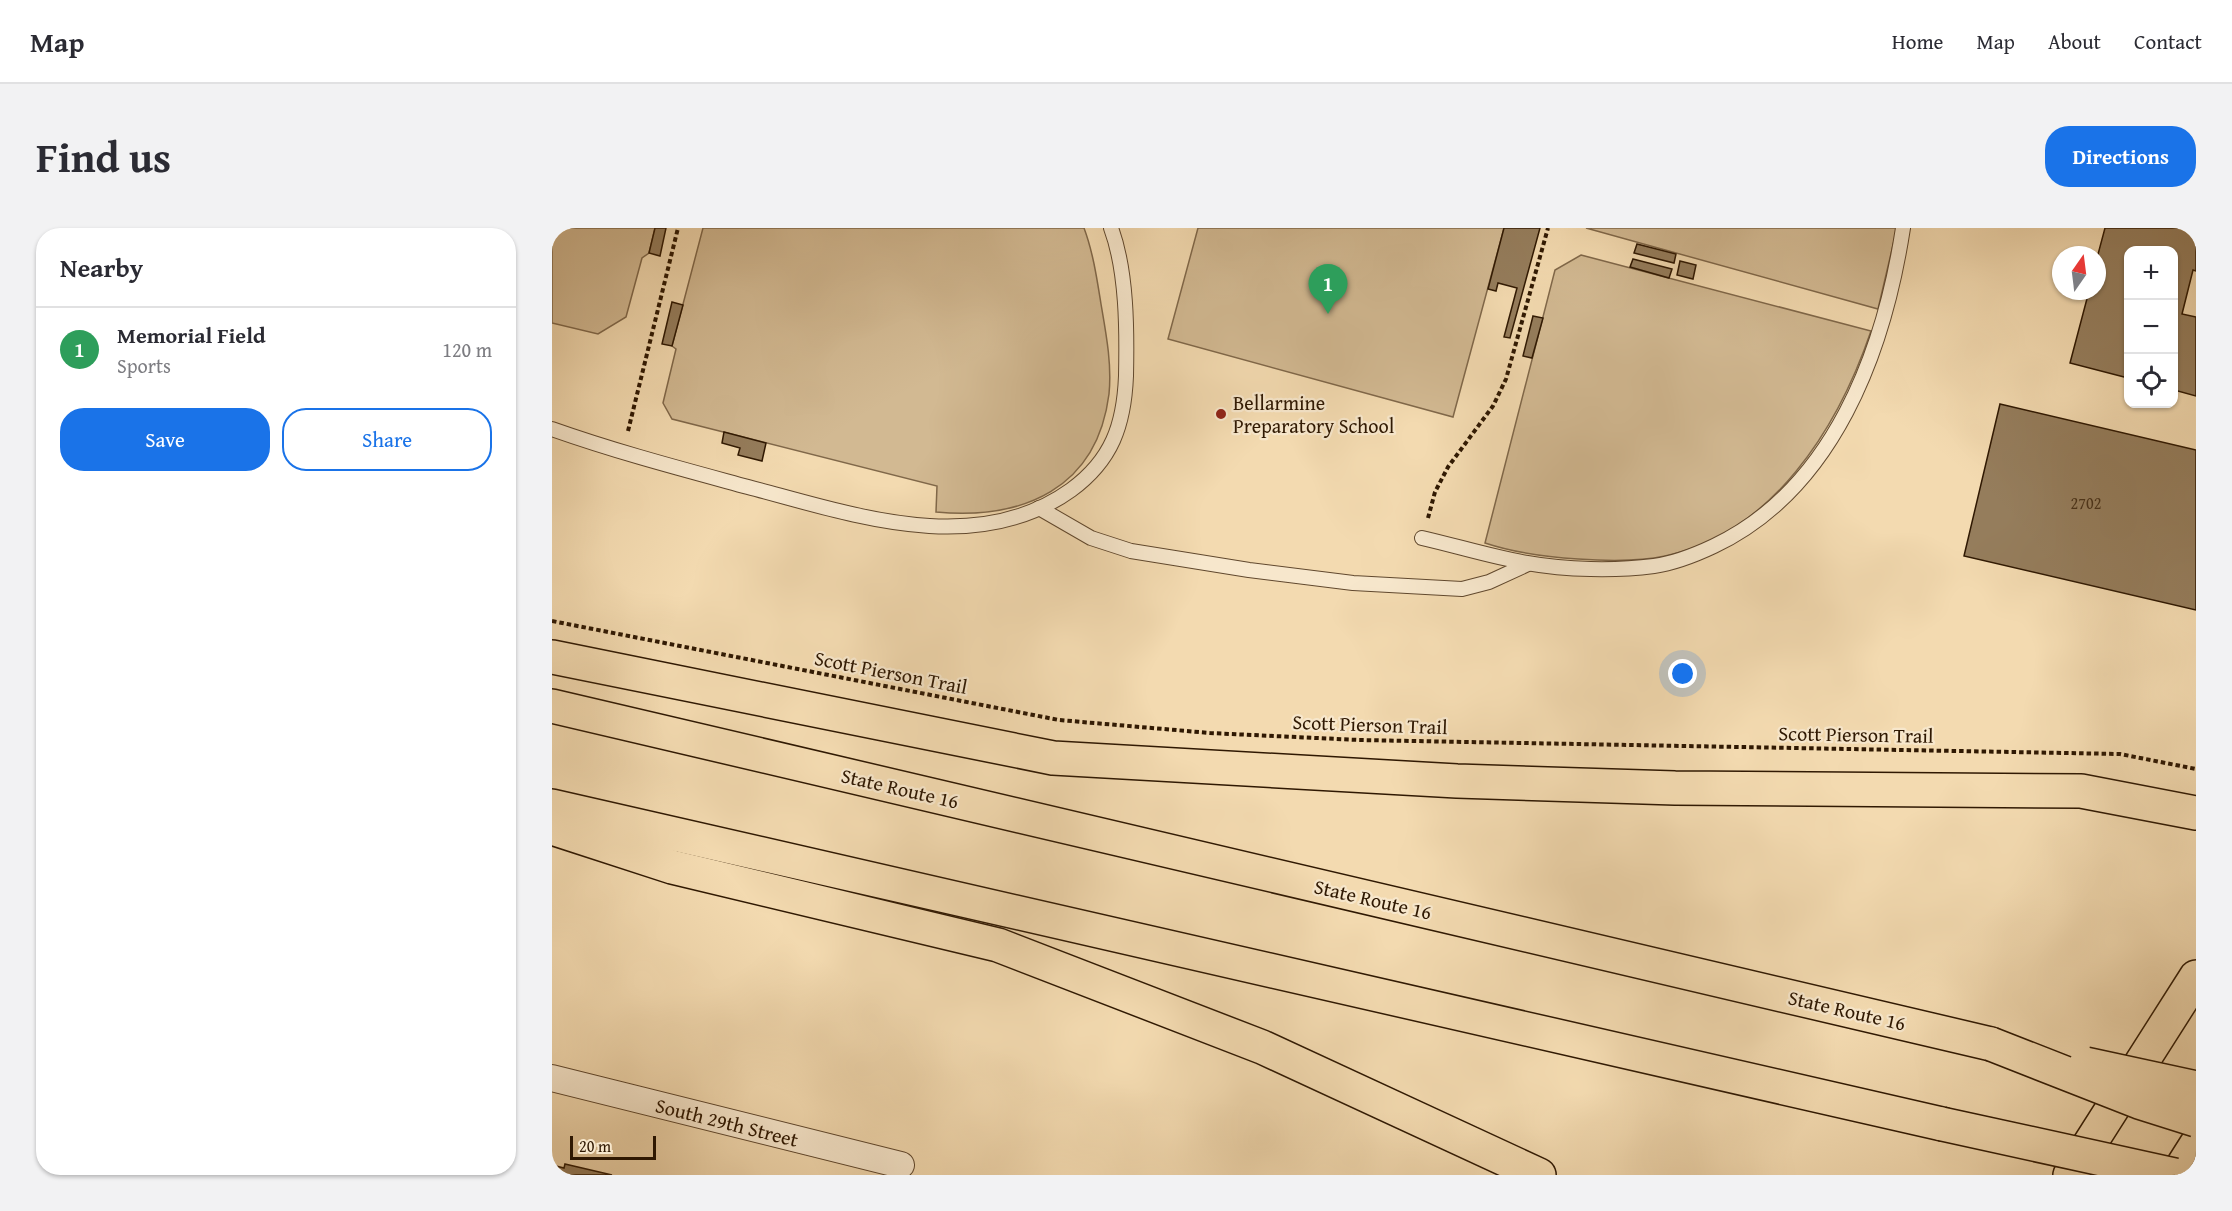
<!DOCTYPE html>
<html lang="en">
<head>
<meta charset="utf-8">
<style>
  body { margin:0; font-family:"Gentium Book Plus",serif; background:#f2f2f3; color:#2b2b33 }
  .controls { position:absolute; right:18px; top:18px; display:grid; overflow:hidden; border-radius:12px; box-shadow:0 2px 4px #0004 }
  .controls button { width:54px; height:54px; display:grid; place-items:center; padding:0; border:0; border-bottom:2px solid #e1e1e2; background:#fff; color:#2b2b33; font:30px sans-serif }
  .compass { position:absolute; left:1500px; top:18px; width:54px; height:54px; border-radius:50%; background:#fff; box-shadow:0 2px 4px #0004; rotate:14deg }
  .scale { position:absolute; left:18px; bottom:15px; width:86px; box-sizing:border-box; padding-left:6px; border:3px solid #2f1802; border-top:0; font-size:16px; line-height:21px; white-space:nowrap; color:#2f1802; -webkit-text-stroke:4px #f7e7cc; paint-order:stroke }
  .you { position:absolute; left:1131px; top:446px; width:21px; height:21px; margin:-15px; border:4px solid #fff; border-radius:50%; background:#1a73e8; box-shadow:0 0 0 9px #1a73e833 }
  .badge { display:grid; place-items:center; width:39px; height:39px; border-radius:50%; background:#1a73e8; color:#fff; font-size:20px; font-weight:700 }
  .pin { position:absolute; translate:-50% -50px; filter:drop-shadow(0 2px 3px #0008) }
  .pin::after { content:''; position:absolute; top:32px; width:21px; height:18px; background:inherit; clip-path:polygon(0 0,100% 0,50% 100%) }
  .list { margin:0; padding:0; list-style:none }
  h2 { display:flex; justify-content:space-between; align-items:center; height:78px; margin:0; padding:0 24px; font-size:26px }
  h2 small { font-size:20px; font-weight:400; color:#7c7c81 }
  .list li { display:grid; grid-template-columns:39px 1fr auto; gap:18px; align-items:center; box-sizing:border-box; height:84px; padding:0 24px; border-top:2px solid #e1e1e2 }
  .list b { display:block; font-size:22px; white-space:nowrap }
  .list p { margin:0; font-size:20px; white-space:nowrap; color:#7c7c81 }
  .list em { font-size:20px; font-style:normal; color:#7c7c81 }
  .actions { display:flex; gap:12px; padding:18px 24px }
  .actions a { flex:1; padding:14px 0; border:2px solid #1a73e8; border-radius:24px; text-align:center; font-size:21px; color:#1a73e8 }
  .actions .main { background:#1a73e8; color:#fff }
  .icon { flex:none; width:33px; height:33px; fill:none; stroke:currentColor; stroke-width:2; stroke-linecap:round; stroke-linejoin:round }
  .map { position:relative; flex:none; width:1644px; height:947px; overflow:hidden; border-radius:24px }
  header { display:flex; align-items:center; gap:36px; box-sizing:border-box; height:84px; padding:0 30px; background:#fff; border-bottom:2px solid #e1e1e2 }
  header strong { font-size:28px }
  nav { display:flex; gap:33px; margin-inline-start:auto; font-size:21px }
  .intro { display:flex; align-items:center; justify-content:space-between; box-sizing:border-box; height:144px; padding:0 36px }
  h1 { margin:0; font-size:42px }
  .button { padding:15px 27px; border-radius:24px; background:#1a73e8; color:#fff; font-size:21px; font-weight:700 }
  main { display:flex; gap:36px; padding:0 36px }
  aside { flex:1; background:#fff; border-radius:24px; box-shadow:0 2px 4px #0004 }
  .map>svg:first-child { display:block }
  .green { fill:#d2b992; stroke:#80684a; stroke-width:1.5 }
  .building { fill:#957d5c; stroke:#2f1802; stroke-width:1.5 }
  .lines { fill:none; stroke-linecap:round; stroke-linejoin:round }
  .lane-casing { stroke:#60482e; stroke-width:16 }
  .street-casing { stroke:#60482e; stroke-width:28 }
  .primary-casing { stroke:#2f1802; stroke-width:36 }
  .highway-casing { stroke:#2f1802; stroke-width:36 }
  .path { stroke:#2f1802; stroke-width:4; stroke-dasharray:4.5 3; stroke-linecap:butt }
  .lane { stroke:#f7e7cc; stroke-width:14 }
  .street { stroke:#f7e7cc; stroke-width:26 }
  .primary { stroke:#f3dab0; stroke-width:33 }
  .highway { stroke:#f3dab0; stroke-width:33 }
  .highway-bridge-casing { stroke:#2f1802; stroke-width:36; stroke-linecap:butt }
  .highway-bridge { stroke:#f3dab0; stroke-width:33 }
  .poi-dot { fill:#8f2418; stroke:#f7e7cc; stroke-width:2 }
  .labels { text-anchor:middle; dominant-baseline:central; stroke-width:4.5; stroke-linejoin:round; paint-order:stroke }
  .number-label { font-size:16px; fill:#483118 }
  .poi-label { font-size:20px; fill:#2f1802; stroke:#f7e7cc; text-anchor:start }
  .street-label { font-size:20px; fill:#2f1802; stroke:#f7e7cc }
</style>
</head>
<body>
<header>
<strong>Map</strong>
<nav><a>Home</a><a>Map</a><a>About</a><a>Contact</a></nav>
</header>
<div class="intro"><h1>Find us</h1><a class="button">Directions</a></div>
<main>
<aside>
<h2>Nearby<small></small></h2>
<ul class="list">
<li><span class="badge" style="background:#2e9e5b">1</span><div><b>Memorial Field</b><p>Sports</p></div><em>120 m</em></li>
</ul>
<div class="actions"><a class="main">Save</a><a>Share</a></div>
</aside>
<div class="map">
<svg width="1644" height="947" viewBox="0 0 1644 947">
  <rect width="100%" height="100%" fill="#f3dab0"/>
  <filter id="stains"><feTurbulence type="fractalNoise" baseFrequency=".00333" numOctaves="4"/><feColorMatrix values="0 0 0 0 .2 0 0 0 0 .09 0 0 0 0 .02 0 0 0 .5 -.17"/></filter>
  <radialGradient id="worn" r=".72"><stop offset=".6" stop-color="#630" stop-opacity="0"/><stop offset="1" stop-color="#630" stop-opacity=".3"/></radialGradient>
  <g class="green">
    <path d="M0 0H103L97 25 90 30 74 89 46 106 0 95Z"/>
    <path d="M151 0H532C541 24 545 51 549 76 554 105 560 136 557 166 545 261 471 292 384 284L385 258 120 191 111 175 124 121 120 118Z"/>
    <path d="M646 0H952L901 189 616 111Z"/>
    <path d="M1034 0H1345L1326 81Z"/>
    <path d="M1029 27 1319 103C1286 200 1221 305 1113 328 1085 334 1054 333 1026 331 994 329 963 325 933 315L1003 42Z"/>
  </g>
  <g class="building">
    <path d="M103 0H114L108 28 97 25Z"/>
    <path d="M952 0H988L958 110 952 109 965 60 946 55 944 63 936 61Z"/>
    <path d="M1553 0H1644V43L1641 42 1630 86 1644 89V168L1622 162V22H1576V150L1518 135 1537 63H1545V30Z"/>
    <path d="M1085 16 1124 26 1122 35 1082 25Z"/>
    <path d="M1081 31 1120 41 1117 50 1078 39Z"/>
    <path d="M1128 33 1144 37 1141 51 1125 47Z"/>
    <path d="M120 74 131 77 120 118 110 116Z"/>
    <path d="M981 88 991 90 980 130 971 128Z"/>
    <path d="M1448 176 1644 222V382L1412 328Z"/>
    <path d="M172 204 214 215 210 233 186 227 188 220 170 215Z"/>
    <path d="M13 936 60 947H0V937L12 940Z"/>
  </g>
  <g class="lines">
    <g class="lane-casing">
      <g id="lane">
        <path d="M0 201C65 224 130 241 196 259 299 286 423 331 519 262 560 232 572 197 574 148 575 103 575 43 559 0"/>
        <path d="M487 280 539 310 579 323 697 342 801 355 910 361 937 354 976 336"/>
        <path d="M870 310C905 318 940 329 975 335 1014 342 1063 343 1102 338 1123 335 1143 327 1162 318 1282 261 1332 123 1351 0"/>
      </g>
    </g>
    <g class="street-casing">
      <path id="street" d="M0 850 349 937"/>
    </g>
    <g class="primary-casing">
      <g id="primary">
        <path d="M1518 947 1644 749"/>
        <path d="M1625 947 1644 917"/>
      </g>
    </g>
    <g class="highway-casing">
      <g id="highway">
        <path d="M0 429 501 530 905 553 1123 560 1529 563 1644 585"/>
        <path d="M0 478 1439 816"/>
        <path d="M0 578 1390 896"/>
        <path d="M0 600 120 639 446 717 710 819 987 947"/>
      </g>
    </g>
    <g class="path">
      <path d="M76 203 126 0"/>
      <path d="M876 290 883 264 896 239 941 178 954 151 996 0"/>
      <path d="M0 393 507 492 658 505 807 512 1568 526 1644 541"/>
    </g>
    <use href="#lane" class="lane"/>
    <use href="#street" class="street"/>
    <use href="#primary" class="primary"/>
    <use href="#highway" class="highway"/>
    <g class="highway-bridge-casing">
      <g id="highway-bridge">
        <path d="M1439 816 1587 874 1644 892"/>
        <path d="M1534 836 1644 860"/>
        <path d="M1390 896 1623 947"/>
      </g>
    </g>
    <use href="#highway-bridge" class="highway-bridge"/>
  </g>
  <circle class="poi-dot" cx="669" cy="186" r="6"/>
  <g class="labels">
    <g class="number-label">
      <text x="1534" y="275">2702</text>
    </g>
    <g class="poi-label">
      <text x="681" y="174">Bellarmine<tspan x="681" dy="23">Preparatory School</tspan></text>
    </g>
    <g class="street-label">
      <text transform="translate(339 444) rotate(11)">Scott Pierson Trail</text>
      <text transform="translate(818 496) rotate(2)">Scott Pierson Trail</text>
      <text transform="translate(1304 506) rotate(1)">Scott Pierson Trail</text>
      <text transform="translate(348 560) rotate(13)">State Route 16</text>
      <text transform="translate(821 671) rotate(13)">State Route 16</text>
      <text transform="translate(1295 782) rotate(13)">State Route 16</text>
      <text transform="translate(175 894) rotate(14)">South 29th Street</text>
    </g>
  </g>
  <rect width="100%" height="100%" filter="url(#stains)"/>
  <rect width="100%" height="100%" fill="url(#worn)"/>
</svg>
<div class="controls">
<button>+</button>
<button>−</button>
<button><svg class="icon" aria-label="locate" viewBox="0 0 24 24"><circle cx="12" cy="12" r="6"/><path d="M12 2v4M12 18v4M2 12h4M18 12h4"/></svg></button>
</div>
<svg class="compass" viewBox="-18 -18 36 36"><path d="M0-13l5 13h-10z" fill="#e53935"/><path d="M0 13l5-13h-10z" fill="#7c7c81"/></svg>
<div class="scale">20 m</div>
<div class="you"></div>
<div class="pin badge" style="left:776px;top:86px;background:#2e9e5b">1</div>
</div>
</main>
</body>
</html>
